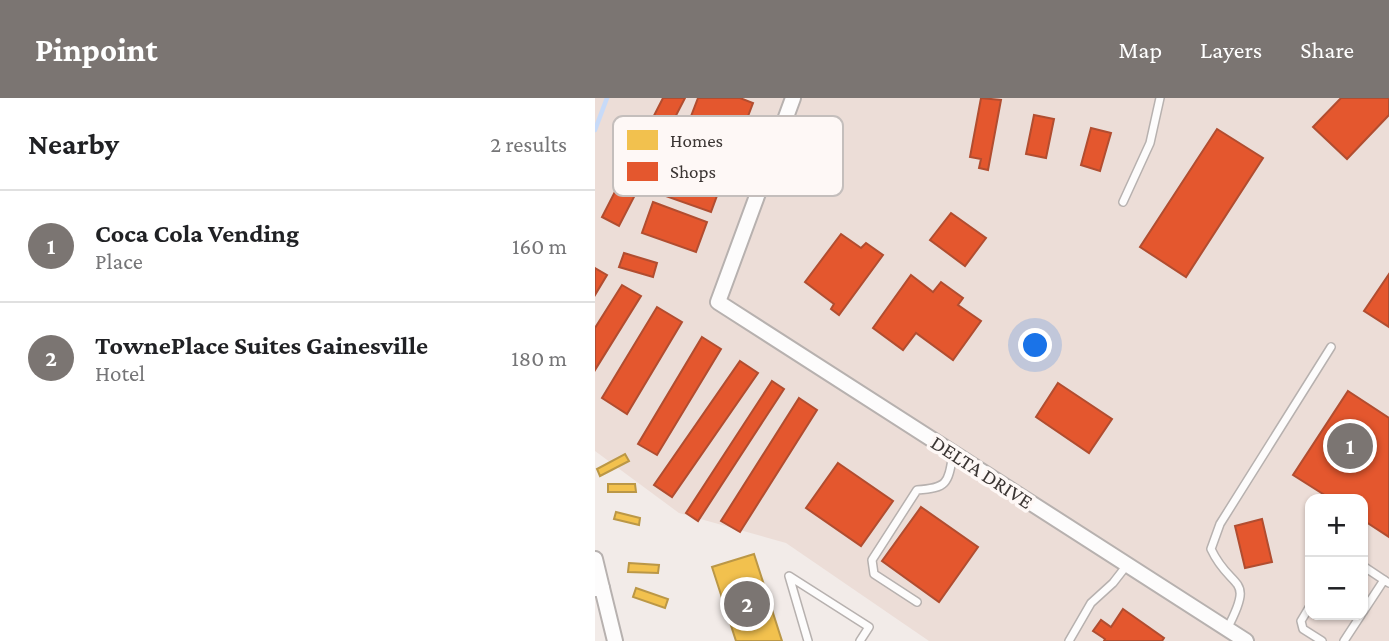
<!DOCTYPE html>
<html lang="en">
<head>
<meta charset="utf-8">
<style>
  body { margin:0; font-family:"Crimson Pro",serif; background:#f2f2f2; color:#202124 }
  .controls { position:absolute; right:21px; bottom:21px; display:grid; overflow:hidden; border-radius:14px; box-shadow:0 2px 5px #0004 }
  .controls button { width:63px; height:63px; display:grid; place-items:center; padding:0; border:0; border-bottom:2px solid #e0e0e0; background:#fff; color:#202124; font:35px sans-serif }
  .you { position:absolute; left:441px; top:248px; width:24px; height:24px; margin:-18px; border:5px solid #fff; border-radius:50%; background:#1a73e8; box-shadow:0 0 0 10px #1a73e833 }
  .badge { display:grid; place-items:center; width:46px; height:46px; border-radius:50%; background:#7b7572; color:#fff; font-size:23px; font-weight:700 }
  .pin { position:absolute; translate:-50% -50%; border:4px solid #fff; box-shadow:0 2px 7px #0006 }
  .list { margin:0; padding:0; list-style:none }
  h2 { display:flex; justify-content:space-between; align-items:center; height:91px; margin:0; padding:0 28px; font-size:30px }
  h2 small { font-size:23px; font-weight:400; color:#757577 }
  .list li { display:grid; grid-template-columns:46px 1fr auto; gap:21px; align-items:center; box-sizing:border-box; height:112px; padding:0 28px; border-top:2px solid #e0e0e0 }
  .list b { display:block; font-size:26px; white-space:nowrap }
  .list p { margin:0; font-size:23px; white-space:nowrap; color:#757577 }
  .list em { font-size:23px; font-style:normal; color:#757577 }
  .map { position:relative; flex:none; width:794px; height:543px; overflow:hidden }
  header { display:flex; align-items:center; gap:42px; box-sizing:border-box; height:98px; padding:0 35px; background:#7b7572; color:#fff }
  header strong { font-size:33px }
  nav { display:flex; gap:38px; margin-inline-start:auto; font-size:24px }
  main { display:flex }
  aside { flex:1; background:#fff }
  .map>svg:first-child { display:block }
  .built { fill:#ecddd7; fill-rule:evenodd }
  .homes { fill:#f2c14e; stroke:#bb9746; stroke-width:2 }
  .shops { fill:#e4572e; stroke:#b14d30; stroke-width:2 }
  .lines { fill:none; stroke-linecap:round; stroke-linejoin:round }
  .stream { stroke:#c7daf8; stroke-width:4.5 }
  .lane-casing { stroke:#b7b1af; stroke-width:10 }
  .street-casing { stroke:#b7b1af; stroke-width:18 }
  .lane { stroke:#fdfcfc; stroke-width:7 }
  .street { stroke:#fdfcfc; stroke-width:14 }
  .labels { text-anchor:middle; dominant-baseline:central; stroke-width:7; stroke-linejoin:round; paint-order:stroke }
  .street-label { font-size:21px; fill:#3b3533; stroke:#fef8f6 }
  .key { fill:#fef8f6; stroke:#c4bebc; stroke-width:2 }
  .key-label { font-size:19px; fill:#3b3533 }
</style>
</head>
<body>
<header>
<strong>Pinpoint</strong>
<nav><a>Map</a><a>Layers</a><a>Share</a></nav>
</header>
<main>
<aside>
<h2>Nearby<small>2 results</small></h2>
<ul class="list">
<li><span class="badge">1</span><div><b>Coca Cola Vending</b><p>Place</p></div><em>160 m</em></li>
<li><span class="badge">2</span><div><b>TownePlace Suites Gainesville</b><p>Hotel</p></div><em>180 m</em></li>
</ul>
</aside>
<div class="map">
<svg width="794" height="543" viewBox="0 0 794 543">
  <rect width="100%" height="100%" fill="#f2ebe8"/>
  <path class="built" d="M0 0H794V543H334L191 445 84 415 0 353ZM715 401H768V517H715Z"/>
  <g class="homes">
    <path d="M30 356 34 363 5 378 2 371Z"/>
    <path d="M13 386H40L41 394H13Z"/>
    <path d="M21 414 45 420 44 427 19 421Z"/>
    <path d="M159 456 187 543H141L117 469Z"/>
    <path d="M34 465 64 467 63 475 33 474Z"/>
    <path d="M41 490 73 501 70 510 38 499Z"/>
  </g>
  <g class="shops">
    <path d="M68 0H90L24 128 7 119Z"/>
    <path d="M103 0H145L158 5 132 73 82 55Z"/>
    <path d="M386 0 406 2 393 72 384 70 386 61 375 59Z"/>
    <path d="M746 0H794V17L752 61 718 29Z"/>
    <path d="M439 17 459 21 451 60 431 56Z"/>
    <path d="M496 30 516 35 505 73 486 67Z"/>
    <path d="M622 31 668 60 591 179 545 149Z"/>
    <path d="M73 64 127 84 116 114 62 95Z"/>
    <path d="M58 104 112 124 101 154 47 135Z"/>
    <path d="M356 115 391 140 370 168 335 142Z"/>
    <path d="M246 136 266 150 271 145 288 157 244 217 236 211 239 206 210 184Z"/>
    <path d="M29 155 62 165 58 179 24 169Z"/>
    <path d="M0 170 12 177 0 197Z"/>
    <path d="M794 176V229L769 213Z"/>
    <path d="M316 177 338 194 346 184 368 200 363 207 386 223 358 262 321 235 308 252 278 230Z"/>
    <path d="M27 187 46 198 0 272V230Z"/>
    <path d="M62 209 87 224 32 316 7 300Z"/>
    <path d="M107 239 126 251 62 357 43 346Z"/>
    <path d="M145 263 163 275 77 399 59 387Z"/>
    <path d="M177 283 189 291 103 423 91 415Z"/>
    <path d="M463 285 517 321 494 355 441 319Z"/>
    <path d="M753 293 794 320V439L768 422V401H736L698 377Z"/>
    <path d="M204 300 222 312 145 434 126 423Z"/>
    <path d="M243 365 298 403 266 448 211 410Z"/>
    <path d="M326 409 383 449 344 504 287 463Z"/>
    <path d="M667 421 677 464 650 470 640 428Z"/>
    <path d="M528 511 569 540 567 543H509L510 541 498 533 506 522 516 529Z"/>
  </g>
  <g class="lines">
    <path class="stream" d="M0 32 12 0"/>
    <g class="lane-casing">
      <g id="lane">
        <path d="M528 104 555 45 565 0"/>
        <path d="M768 468 789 482"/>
        <path d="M322 504 279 476 277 462 322 392C353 390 353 385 358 356"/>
        <path d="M715 508 706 523 708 531 727 543"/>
        <path d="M768 514 789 482 794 485"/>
        <path d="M632 531C661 476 636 494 616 451L625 426 736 249"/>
        <path d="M213 543 194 478 274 529 265 543"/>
        <path d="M474 543 496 505 518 485 532 467"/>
        <path d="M749 543 766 517"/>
      </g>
    </g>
    <g class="street-casing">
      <g id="street">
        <path d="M198 0 123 204 651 543"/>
        <path d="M0 461 7 490"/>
        <path d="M0 491 7 490 20 543"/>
      </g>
    </g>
    <use href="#lane" class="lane"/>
    <use href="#street" class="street"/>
  </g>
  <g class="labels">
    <g class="street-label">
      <text transform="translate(387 374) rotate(33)">DELTA DRIVE</text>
    </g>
  </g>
  <rect x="18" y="18" width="230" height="80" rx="10" class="key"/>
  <rect x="32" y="32" width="31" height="20" fill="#f2c14e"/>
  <rect x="32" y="64" width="31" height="19" fill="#e4572e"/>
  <g class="key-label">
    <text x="75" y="49">Homes</text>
    <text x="75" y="80">Shops</text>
  </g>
</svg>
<div class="controls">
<button>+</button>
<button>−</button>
</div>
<div class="you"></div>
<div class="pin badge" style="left:755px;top:348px">1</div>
<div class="pin badge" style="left:152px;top:506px">2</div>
</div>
</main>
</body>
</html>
